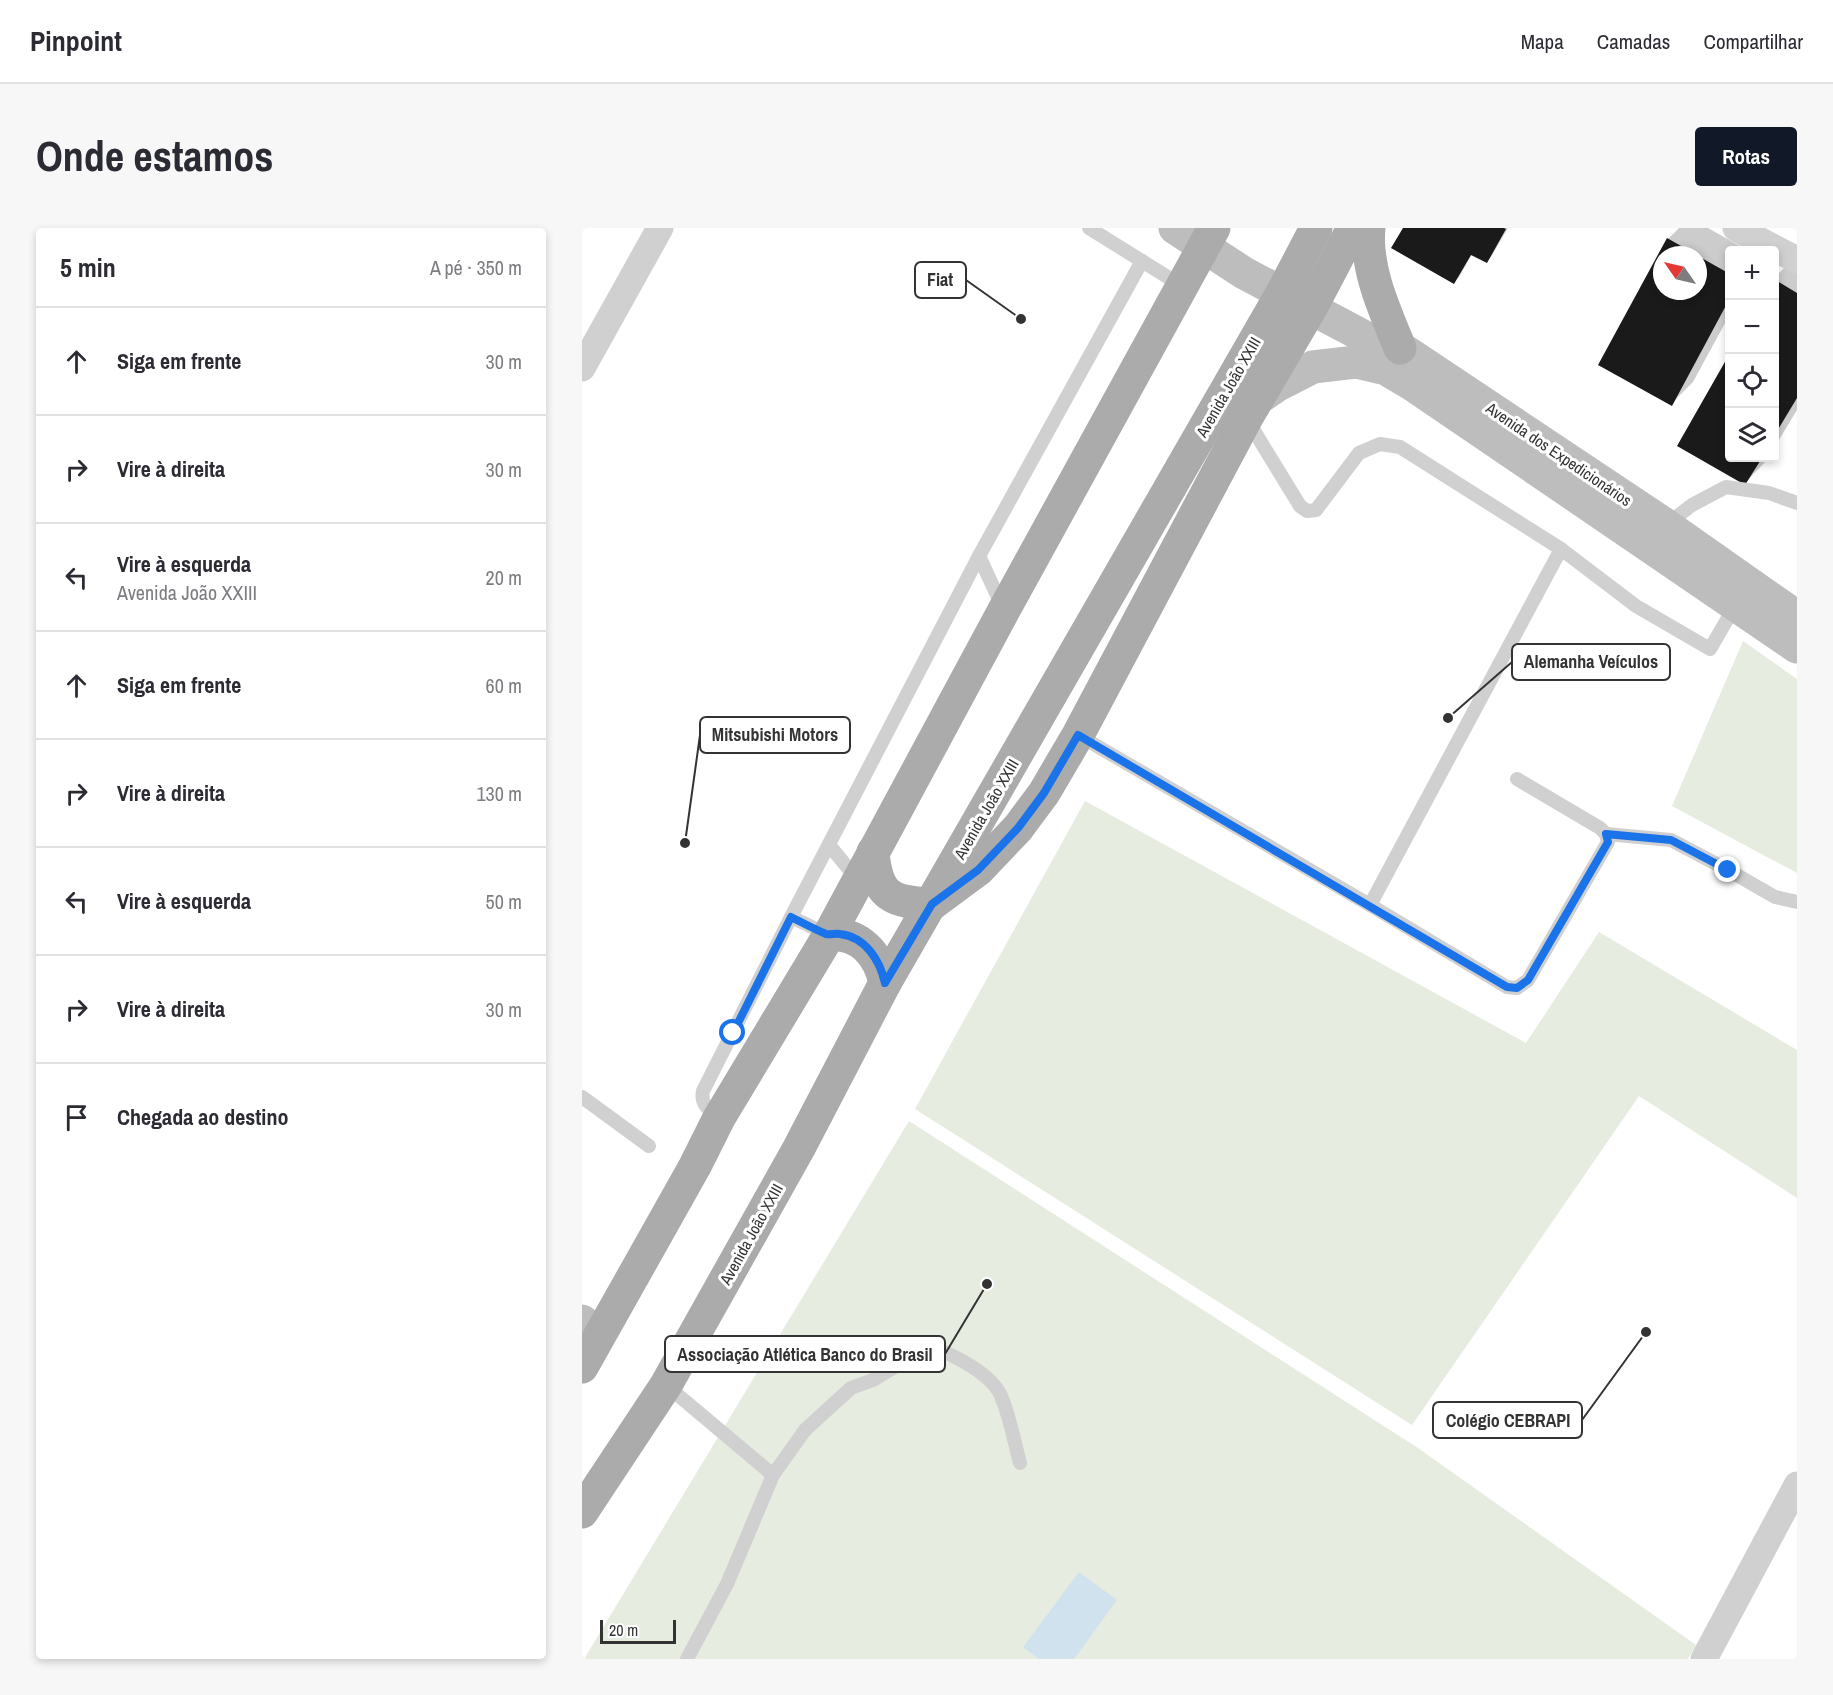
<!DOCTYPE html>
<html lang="pt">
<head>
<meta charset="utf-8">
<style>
  body { margin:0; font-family:"Archivo Narrow",sans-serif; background:#f7f7f7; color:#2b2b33 }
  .controls { position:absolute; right:18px; top:18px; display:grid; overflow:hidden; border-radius:6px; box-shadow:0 3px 9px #0003 }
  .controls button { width:54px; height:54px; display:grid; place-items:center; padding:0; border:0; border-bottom:2px solid #e1e1e2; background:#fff; color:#2b2b33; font:30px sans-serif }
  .compass { position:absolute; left:1071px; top:18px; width:54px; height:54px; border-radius:50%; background:#fff; box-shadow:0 3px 9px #0003; rotate:304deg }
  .scale { position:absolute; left:18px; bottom:15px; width:76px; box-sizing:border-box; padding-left:6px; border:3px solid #333; border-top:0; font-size:16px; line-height:21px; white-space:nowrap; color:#333; -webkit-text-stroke:4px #fff; paint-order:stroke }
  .stop { position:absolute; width:18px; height:18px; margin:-14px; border:4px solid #1a73e8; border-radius:50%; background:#fff }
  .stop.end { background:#1a73e8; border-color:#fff; box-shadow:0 2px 6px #0008 }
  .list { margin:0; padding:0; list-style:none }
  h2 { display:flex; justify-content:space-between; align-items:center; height:78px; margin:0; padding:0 24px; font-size:26px }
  h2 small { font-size:20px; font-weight:400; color:#7c7c81 }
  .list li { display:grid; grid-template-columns:39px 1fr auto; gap:18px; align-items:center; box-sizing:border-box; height:108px; padding:0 24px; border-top:2px solid #e1e1e2 }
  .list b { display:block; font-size:22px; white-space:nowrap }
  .list p { margin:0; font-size:20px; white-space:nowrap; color:#7c7c81 }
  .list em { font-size:20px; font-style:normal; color:#7c7c81 }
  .icon { flex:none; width:33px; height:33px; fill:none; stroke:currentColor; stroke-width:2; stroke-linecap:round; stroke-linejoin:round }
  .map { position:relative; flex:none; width:1215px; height:1431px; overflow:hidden; border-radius:6px }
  header { display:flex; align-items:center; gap:36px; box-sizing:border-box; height:84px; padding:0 30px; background:#fff; border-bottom:2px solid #e1e1e2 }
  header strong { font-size:28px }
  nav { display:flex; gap:33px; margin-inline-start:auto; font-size:21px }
  .intro { display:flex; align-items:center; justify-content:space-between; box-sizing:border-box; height:144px; padding:0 36px }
  h1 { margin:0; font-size:42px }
  .button { padding:15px 27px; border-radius:6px; background:#111827; color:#fff; font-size:21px; font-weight:700 }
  main { display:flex; gap:36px; padding:0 36px }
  aside { flex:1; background:#fff; border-radius:6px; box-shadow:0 3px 9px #0003 }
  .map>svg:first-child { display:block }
  .green { fill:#e6ecdf }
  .water { fill:#cfe2ee }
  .shadow { fill:#0003; fill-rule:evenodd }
  .building { fill:#1a1a1a }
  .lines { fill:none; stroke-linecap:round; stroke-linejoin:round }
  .lane { stroke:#d0d0d0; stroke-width:14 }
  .street { stroke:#d0d0d0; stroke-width:27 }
  .secondary { stroke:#bdbdbd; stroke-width:33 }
  .primary { stroke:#ababab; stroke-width:33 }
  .route { stroke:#1a73e8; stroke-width:8 }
  .labels { text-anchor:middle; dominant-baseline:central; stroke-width:6; stroke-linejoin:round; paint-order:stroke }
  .street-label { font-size:16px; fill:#333; stroke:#fff }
  .leader { fill:none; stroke:#333; stroke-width:2 }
  .callout-dot { fill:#333; stroke:#fff; stroke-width:2 }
  .callout { fill:#fff; stroke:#333; stroke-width:2 }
  .callout-label { font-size:18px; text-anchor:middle; font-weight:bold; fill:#333 }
</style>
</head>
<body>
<header>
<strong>Pinpoint</strong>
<nav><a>Mapa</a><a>Camadas</a><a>Compartilhar</a></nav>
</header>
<div class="intro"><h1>Onde estamos</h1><a class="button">Rotas</a></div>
<main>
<aside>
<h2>5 min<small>A pé · 350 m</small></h2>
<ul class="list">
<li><svg class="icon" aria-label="ahead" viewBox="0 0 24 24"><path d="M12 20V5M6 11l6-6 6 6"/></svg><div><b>Siga em frente</b></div><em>30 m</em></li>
<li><svg class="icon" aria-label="right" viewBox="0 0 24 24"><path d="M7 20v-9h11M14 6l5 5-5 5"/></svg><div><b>Vire à direita</b></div><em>30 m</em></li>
<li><svg class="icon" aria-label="left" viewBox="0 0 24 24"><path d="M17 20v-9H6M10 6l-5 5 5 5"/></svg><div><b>Vire à esquerda</b><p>Avenida João XXIII</p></div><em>20 m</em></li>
<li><svg class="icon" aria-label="ahead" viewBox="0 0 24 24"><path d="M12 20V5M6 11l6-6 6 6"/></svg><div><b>Siga em frente</b></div><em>60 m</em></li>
<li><svg class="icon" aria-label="right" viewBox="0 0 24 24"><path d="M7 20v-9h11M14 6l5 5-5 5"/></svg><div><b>Vire à direita</b></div><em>130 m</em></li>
<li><svg class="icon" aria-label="left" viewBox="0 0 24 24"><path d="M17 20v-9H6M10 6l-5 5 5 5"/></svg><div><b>Vire à esquerda</b></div><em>50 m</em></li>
<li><svg class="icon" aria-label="right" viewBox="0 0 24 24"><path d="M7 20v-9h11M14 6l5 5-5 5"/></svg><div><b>Vire à direita</b></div><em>30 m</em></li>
<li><svg class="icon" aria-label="arrive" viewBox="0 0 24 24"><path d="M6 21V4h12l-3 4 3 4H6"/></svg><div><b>Chegada ao destino</b></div></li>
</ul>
</aside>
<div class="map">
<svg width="1215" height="1431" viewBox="0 0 1215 1431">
  <rect width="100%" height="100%" fill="#fff"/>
  <g class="green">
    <path d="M1161 413 1215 451V645L1090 578Z"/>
    <path d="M503 573 944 815 1017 704 1215 822V970L1057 868 830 1197 333 881Z"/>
    <path d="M327 893 836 1220 1114 1417 1106 1431H2Z"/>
  </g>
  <path class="water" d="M497 1344 535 1372 492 1431H457L441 1419Z"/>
  <g class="shadow">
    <path d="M822 0H926L909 29 904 34 890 26 877 49 872 54Z"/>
    <path d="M1097 0H1126L1165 22H1148V86L1111 154 1089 176 1018 136 1086 11ZM1080 27H1116V63H1080Z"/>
    <path d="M1213 29 1215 31V182L1192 220V50Z"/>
    <path d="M1097 217 1148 230H1187L1163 255Z"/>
  </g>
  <g class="building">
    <path d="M821 0H922L924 1 905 35 889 27 872 56 809 20Z"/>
    <path d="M1085 10 1115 27H1080V63H1116V28L1148 46V70L1090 178 1016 137Z"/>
    <path d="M1192 51 1215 65V170L1192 208Z"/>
    <path d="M1148 125V230H1180L1163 257 1095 218Z"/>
  </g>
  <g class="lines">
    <g class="lane">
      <path d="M507 0 600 58"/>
      <path d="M666 193 718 278 725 283 734 282 777 225 798 216 818 219 979 321 1054 378 1128 421 1153 378"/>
      <path d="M1084 297 1110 277 1144 259 1187 265 1215 275"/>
      <path d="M397 328 420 378"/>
      <path d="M496 507 788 677 925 759 935 760 946 752 1026 614 1024 606 1018 600 935 551"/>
      <path d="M1024 606 1089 612 1146 642 1193 669 1215 674"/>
      <path d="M247 617 276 652"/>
      <path d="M788 677 979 321"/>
      <path d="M209 689 247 707"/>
      <path d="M0 869 67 918"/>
      <path d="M137 890C128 882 118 877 121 863L209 689 397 328 560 33"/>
      <path d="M84 1157 191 1247"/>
      <path d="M105 1431 145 1356 191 1247 223 1202 269 1160 291 1152 347 1118C370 1126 409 1145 419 1168 428 1189 432 1213 438 1235"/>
    </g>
    <g class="street">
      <path d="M1154 0 1215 32"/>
      <path d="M0 140 78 0"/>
      <path d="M1122 1431 1215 1257"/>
    </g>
    <g class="secondary">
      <path d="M593 0 662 45 783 109 818 120 832 129 1084 297 1215 389"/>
      <path d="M677 170 696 157 731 139 774 134 804 141 831 157 1215 419"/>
      <path d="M0 1093 17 1107"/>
    </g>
    <g class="primary">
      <path d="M787 0C783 41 803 83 818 120"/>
      <path d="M291 624C295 668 308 674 350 676L396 642 436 600 462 565 496 507 664 191 729 80 771 0"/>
      <path d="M247 707C278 704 297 727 303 755"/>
      <path d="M0 1139 113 938 137 890 247 707 422 382 632 0"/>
      <path d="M0 1284 84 1157 217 920 303 755 700 65 734 0"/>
    </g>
  </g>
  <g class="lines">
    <path class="route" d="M151 805 209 689C221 695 232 701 244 706 249 707 253 705 258 706 284 709 298 733 303 755L350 676 396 642 436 600 462 565 496 507 925 759 935 760 946 752 1026 614 1024 606 1089 612 1146 642"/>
  </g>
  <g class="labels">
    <g class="street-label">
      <text transform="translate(646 159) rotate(-60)">Avenida João XXIII</text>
      <text transform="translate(977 226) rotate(34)">Avenida dos Expedicionários</text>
      <text transform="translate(404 581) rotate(-60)">Avenida João XXIII</text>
      <text transform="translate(169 1006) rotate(-61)">Avenida João XXIII</text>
    </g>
  </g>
  <path class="leader" d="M439 91L384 52M866 490L930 434M103 615L118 507M405 1056L363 1126M1064 1104L1000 1192"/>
  <g class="callout-dot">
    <circle cx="439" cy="91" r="6"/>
    <circle cx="866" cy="490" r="6"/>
    <circle cx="103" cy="615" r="6"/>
    <circle cx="405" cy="1056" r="6"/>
    <circle cx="1064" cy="1104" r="6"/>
  </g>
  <g class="callout">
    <rect x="333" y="34" width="51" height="36" rx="6"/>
    <rect x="930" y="416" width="158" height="36" rx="6"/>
    <rect x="118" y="489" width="150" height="36" rx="6"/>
    <rect x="83" y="1108" width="280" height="36" rx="6"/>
    <rect x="851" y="1174" width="149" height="36" rx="6"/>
  </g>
  <g class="callout-label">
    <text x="358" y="58">Fiat</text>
    <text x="1009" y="440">Alemanha Veículos</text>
    <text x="193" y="513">Mitsubishi Motors</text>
    <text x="223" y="1133">Associação Atlética Banco do Brasil</text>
    <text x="926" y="1199">Colégio CEBRAPI</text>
  </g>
</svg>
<div class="controls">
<button>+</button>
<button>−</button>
<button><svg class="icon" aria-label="locate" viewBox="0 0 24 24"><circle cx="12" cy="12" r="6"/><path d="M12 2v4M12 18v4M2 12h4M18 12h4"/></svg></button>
<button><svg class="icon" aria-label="layers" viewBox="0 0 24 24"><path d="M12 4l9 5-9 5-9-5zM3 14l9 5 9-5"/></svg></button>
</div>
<svg class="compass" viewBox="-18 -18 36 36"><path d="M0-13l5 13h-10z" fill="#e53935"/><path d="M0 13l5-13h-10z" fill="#7c7c81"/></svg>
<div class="scale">20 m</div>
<div class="stop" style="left:151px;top:805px"></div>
<div class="stop end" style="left:1146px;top:642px"></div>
</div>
</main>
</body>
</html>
